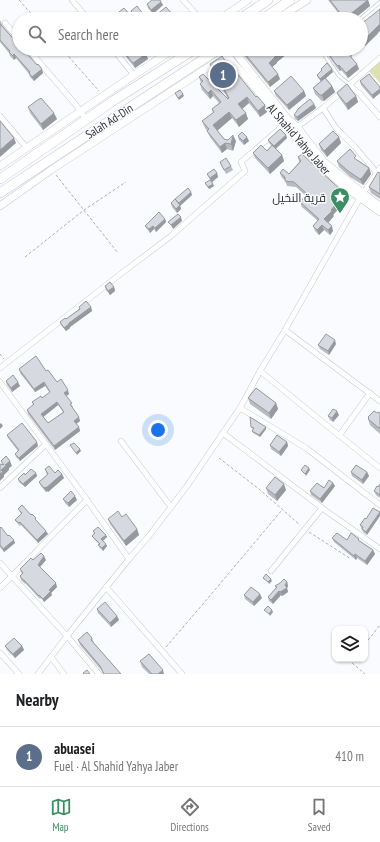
<!DOCTYPE html>
<html lang="en">
<head>
<meta charset="utf-8">
<style>
  body { margin:0; font-family:"PT Sans Narrow",Cairo,sans-serif; background:#f2f2f2; color:#202124 }
  .controls { position:absolute; right:12px; bottom:12px; display:grid; overflow:hidden; border-radius:8px; box-shadow:0 1px 3px #0004 }
  .controls button { width:36px; height:36px; display:grid; place-items:center; padding:0; border:0; border-bottom:1px solid #e0e0e0; background:#fff; color:#202124; font:20px sans-serif }
  .you { position:absolute; left:158px; top:430px; width:14px; height:14px; margin:-10px; border:3px solid #fff; border-radius:50%; background:#1a73e8; box-shadow:0 0 0 6px #1a73e833 }
  .badge { display:grid; place-items:center; width:26px; height:26px; border-radius:50%; background:#3b8f62; color:#fff; font-size:13px; font-weight:700 }
  .pin { position:absolute; translate:-50% -50%; border:2px solid #fff; box-shadow:0 1px 4px #0006 }
  .list { margin:0; padding:0; list-style:none }
  h2 { display:flex; justify-content:space-between; align-items:center; height:52px; margin:0; padding:0 16px; font-size:17px }
  h2 small { font-size:13px; font-weight:400; color:#757577 }
  .list li { display:grid; grid-template-columns:26px 1fr auto; gap:12px; align-items:center; box-sizing:border-box; height:60px; padding:0 16px; border-top:1px solid #e0e0e0 }
  .list b { display:block; font-size:15px; white-space:nowrap }
  .list p { margin:0; font-size:13px; white-space:nowrap; color:#757577 }
  .list em { font-size:13px; font-style:normal; color:#757577 }
  .icon { flex:none; width:22px; height:22px; fill:none; stroke:currentColor; stroke-width:2; stroke-linecap:round; stroke-linejoin:round }
  .map { position:relative; flex:none; width:380px; height:674px; overflow:hidden }
  .search { position:absolute; background:#fff; box-shadow:0 1px 3px #0004; left:12px; right:12px; top:12px; height:44px; display:flex; align-items:center; gap:10px; box-sizing:border-box; padding:0 14px; border-radius:22px; color:#757577; font-size:15px }
  .sheet { height:112px; background:#fff }
  nav { display:flex; justify-content:space-around; align-items:center; box-sizing:border-box; height:56px; border-top:1px solid #e0e0e0; background:#fff; font-size:11px; color:#757577 }
  nav a { display:grid; justify-items:center; gap:2px }
  nav .on { color:#3b8f62 }
  .map>svg:first-child { display:block }
  .green { fill:#dce1b0 }
  .lines { fill:none; stroke-linecap:round; stroke-linejoin:round }
  .lane-casing { stroke:#c5c9d0; stroke-width:4 }
  .street-casing { stroke:#c5c9d0; stroke-width:6 }
  .secondary-casing { stroke:#c5c9d0; stroke-width:8 }
  .highway-casing { stroke:#c5c9d0; stroke-width:10 }
  .path { stroke:#aeb0b3; stroke-width:1; stroke-dasharray:3 2; stroke-linecap:butt }
  .lane { stroke:#fff; stroke-width:2.5 }
  .street { stroke:#fff; stroke-width:5 }
  .secondary { stroke:#fff; stroke-width:7 }
  .highway { stroke:#fff; stroke-width:9 }
  .wall { fill:#b8bbc1; fill-rule:evenodd }
  .shaded-wall { fill:#96999d }
  .building { fill:#d6dae0; stroke:#96999d; fill-rule:evenodd }
  .labels { text-anchor:middle; dominant-baseline:central; stroke-width:3; stroke-linejoin:round; paint-order:stroke }
  .street-label { font-size:12px; fill:#2f3133; stroke:#f9fbfe }
  .poi-label { font-size:12px; fill:#2f3133; stroke:#f9fbfe; text-anchor:end }
</style>
</head>
<body>
<div class="map">
<svg width="380" height="674" viewBox="0 0 380 674">
  <rect width="100%" height="100%" fill="#f9fbfe"/>
  <path class="green" d="M380 62V83L369 71Z"/>
  <g class="lines">
    <g class="lane-casing">
      <g id="lane">
        <path d="M291 11 297 19"/>
        <path d="M360 19 380 2"/>
        <path d="M320 49 339 76 349 84"/>
      </g>
    </g>
    <g class="street-casing">
      <g id="street">
        <path d="M72 0 88 19"/>
        <path d="M183 0 201 19"/>
        <path d="M5 23 19 39"/>
        <path d="M28 49 76 105 86 120"/>
        <path d="M113 49 134 75"/>
        <path d="M349 85 360 94 380 117"/>
        <path d="M323 108 336 128 355 147 377 173"/>
        <path d="M0 116 27 148"/>
        <path d="M285 330 380 401"/>
        <path d="M0 368 123 272 171 236 245 171 241 162 285 124 297 127 323 108 380 58"/>
        <path d="M260 371 325 424 380 468"/>
        <path d="M0 382 87 500 129 559"/>
        <path d="M240 408 306 448 380 505"/>
        <path d="M223 433 322 508 380 549"/>
        <path d="M339 436 370 393"/>
        <path d="M121 441 171 507"/>
        <path d="M0 488 46 444"/>
        <path d="M0 563 67 636 99 674"/>
        <path d="M271 571 322 508"/>
        <path d="M106 587 182 674"/>
        <path d="M0 588 87 500"/>
        <path d="M0 653 19 674"/>
        <path d="M51 657 64 674"/>
        <path d="M38 674 67 636 129 559 149 536 187 486 223 433 240 408 260 371 285 330 360 198 380 168"/>
      </g>
    </g>
    <g class="secondary-casing">
      <g id="secondary">
        <path d="M220 19 248 0"/>
        <path d="M277 19 307 0"/>
        <path d="M234 51 287 118 297 127 324 162 364 194 380 206"/>
        <path d="M228 55 233 63 247 78 314 159 341 184 380 212"/>
        <path d="M0 166 134 75 174 49"/>
        <path d="M0 206 51 170 236 49"/>
      </g>
    </g>
    <g class="highway-casing">
      <g id="highway">
        <path d="M240 19 268 0"/>
        <path d="M263 19 290 0"/>
        <path d="M0 179 113 101 195 49"/>
        <path d="M0 193 77 142 219 49"/>
      </g>
    </g>
    <g class="path">
      <path d="M19 0 36 19"/>
      <path d="M62 49 99 91"/>
      <path d="M56 175 118 253"/>
      <path d="M25 257 84 210 126 182"/>
      <path d="M0 354 4 359"/>
      <path d="M219 458 259 489 300 525"/>
      <path d="M309 532 351 559"/>
      <path d="M365 644 380 625"/>
      <path d="M166 647 203 604 282 510"/>
      <path d="M353 659 351 662 365 674"/>
    </g>
    <use href="#lane" class="lane"/>
    <use href="#street" class="street"/>
    <use href="#secondary" class="secondary"/>
    <use href="#highway" class="highway"/>
  </g>
  <g class="wall">
    <path d="M328 0H368L370 6 354 19H336L335 17 339 14Z"/>
    <path d="M161 2 163 5 153 14 148 8 147 4Z"/>
    <path d="M131 11 147 19H135L133 16Z"/>
    <path d="M0 20 3 26 43 73 34 81 30 77 29 74 16 58 14 60 10 56 9 53 0 42Z"/>
    <path d="M361 24 377 33 378 34 365 46 362 43 361 44Z"/>
    <path d="M240 49H293L277 62V63L272 67 280 79 270 87 241 52Z"/>
    <path d="M325 49 357 50 351 56 359 69 348 78 341 70 340 71 337 68 327 54Z"/>
    <path d="M124 52 146 54 148 59 135 68 126 57Z"/>
    <path d="M210 64 233 73 267 112 260 117 249 103 242 109 248 119 239 127 232 118 217 130 224 139 236 141 233 151 227 149 222 153 210 137 207 131 205 128 202 121 213 113 212 109 219 103 213 96 210 99 202 90 200 84 201 83 199 77 228 99 212 71Z"/>
    <path d="M321 69 333 72 326 78 332 86 335 92 324 101H322L315 94 313 88 321 81 318 78 317 75 321 71Z"/>
    <path d="M369 74 373 99 361 85 360 81Z"/>
    <path d="M274 91H304L306 96 289 110 276 96Z"/>
    <path d="M337 93 356 96 358 102 348 110 340 99Z"/>
    <path d="M314 104 316 108 298 121 295 119 294 115Z"/>
    <path d="M28 107 57 119 43 130 30 113Z"/>
    <path d="M286 135 287 138 276 149 282 155 284 161 270 174 255 158 253 153 267 151 272 146 269 143 268 140Z"/>
    <path d="M238 136 249 141 244 145 239 140Z"/>
    <path d="M339 137 341 143 327 157 321 150 319 144Z"/>
    <path d="M298 157 345 194 347 199 333 215 334 216 328 223 333 231 330 235 324 230 319 235 315 231 313 226 318 221 302 207 300 202 306 196 296 187 287 186 285 180 282 178 280 173 289 174 299 162Z"/>
    <path d="M358 160 369 168 371 174 364 184 363 185 350 177 339 167 337 161Z"/>
    <path d="M220 162 231 166 233 170 226 174Z"/>
    <path d="M217 173 218 177 212 182 214 186 209 189 205 183 210 180 207 174Z"/>
    <path d="M380 173V199L371 193 369 187Z"/>
    <path d="M191 192 192 195 180 206 181 209 177 213 172 207 171 203 176 201 175 199Z"/>
    <path d="M165 219 166 222 156 232 154 229 150 233 147 229 145 226Z"/>
    <path d="M105 286 114 287 115 291 110 295 106 290Z"/>
    <path d="M79 307H91L92 311 70 327V328L66 331 61 325 60 322 66 319 79 309Z"/>
    <path d="M336 344 329 355 320 349 318 345Z"/>
    <path d="M19 369 46 371 69 394 66 396 73 407H72L80 421 76 424 79 427 80 431 55 450 28 414 27 410 33 405 32 402 42 398 50 393 45 386 35 392 20 373ZM58 405 63 412 48 423 43 417Z"/>
    <path d="M6 381 20 386 12 392 7 385Z"/>
    <path d="M248 398 276 403 278 409 271 419 250 404Z"/>
    <path d="M377 413H380V434L370 425 368 419 369 418 368 417Z"/>
    <path d="M339 415 333 422 330 420 328 416Z"/>
    <path d="M251 427 266 429 260 437 253 433 252 431 253 429Z"/>
    <path d="M7 435 38 446 20 461 16 457 15 454 18 451 8 438Z"/>
    <path d="M287 442 288 446 281 456 271 449 270 445Z"/>
    <path d="M45 469 55 473 64 478 48 492 47 491 46 492 41 486 39 482 47 475Z"/>
    <path d="M351 472H367L369 476 363 484 352 476Z"/>
    <path d="M36 473 37 476 25 487 19 482 18 479 25 475Z"/>
    <path d="M333 483 335 486 322 503 311 495 310 491 324 488Z"/>
    <path d="M380 484V498L376 495 374 491Z"/>
    <path d="M266 488 286 490 277 501 268 494Z"/>
    <path d="M63 499 77 500 69 507 65 503Z"/>
    <path d="M18 509 37 521 48 534 38 543 21 525 20 526 17 523 15 520 21 514 20 512Z"/>
    <path d="M122 517 137 529 139 535 126 546 110 524 108 519Z"/>
    <path d="M366 519 367 535 363 532 360 525Z"/>
    <path d="M0 528 15 543 4 552 0 547Z"/>
    <path d="M93 531 107 537 103 541 107 546 103 551 99 547V544L93 538 92 536 94 534Z"/>
    <path d="M332 538 347 540 360 541 373 550 375 554 367 565 357 558 356 560 334 542Z"/>
    <path d="M33 560H46L40 567 57 587 51 593 52 595 44 602 41 598 40 599 25 583V584L21 580 20 576 22 574 21 572 20 569Z"/>
    <path d="M287 582 288 586 287 588 288 592 282 596 281 595 273 604 269 601 268 597 276 588 275 586Z"/>
    <path d="M244 595 262 598 254 606 245 599Z"/>
    <path d="M97 609 117 616 119 620 111 627 98 613Z"/>
    <path d="M92 638 94 643 121 674H103L102 671 80 645 78 640Z"/>
    <path d="M5 646H22L24 650 15 658 7 650Z"/>
    <path d="M140 661 164 674H149L142 667Z"/>
  </g>
  <g class="shaded-wall">
    <path d="M368 0 370 6 354 19H344Z"/>
    <path d="M161 2 163 5 153 14 151 10Z"/>
    <path d="M136 14 138 19H136L134 15Z"/>
    <path d="M174 16 175 19H171Z"/>
    <path d="M380 24V31L365 46 363 41Z"/>
    <path d="M284 49H293L277 62V63L271 68 269 63 275 56Z"/>
    <path d="M351 49H356L357 50 351 56 353 60 348 52Z"/>
    <path d="M14 54 16 58 14 60 13 56Z"/>
    <path d="M146 54 148 59 135 68 133 63Z"/>
    <path d="M357 64 359 69 348 78 346 73Z"/>
    <path d="M339 65 341 70 340 71 338 66Z"/>
    <path d="M42 69 43 73 34 81 32 77Z"/>
    <path d="M332 69 333 72 321 82 320 79Z"/>
    <path d="M278 74 280 79 270 87 268 82Z"/>
    <path d="M332 86 335 92 324 101 322 95Z"/>
    <path d="M380 89V93L373 99 372 95Z"/>
    <path d="M211 90 213 96 210 99 208 93Z"/>
    <path d="M304 91 306 96 289 110 287 105Z"/>
    <path d="M183 94 184 96 179 100 178 98Z"/>
    <path d="M356 96 358 102 348 110 346 104Z"/>
    <path d="M247 97 249 103 241 110 238 104Z"/>
    <path d="M314 104 316 108 298 121 297 117Z"/>
    <path d="M265 105 267 112 260 117 258 111Z"/>
    <path d="M229 112 232 118 216 132 213 125Z"/>
    <path d="M54 113 57 119 43 130 41 124Z"/>
    <path d="M246 113 248 119 239 127 236 120Z"/>
    <path d="M233 135 236 141 233 151 231 144Z"/>
    <path d="M286 135 287 138 275 149 274 146Z"/>
    <path d="M247 137 249 141 244 145 243 141Z"/>
    <path d="M339 137 341 143 327 157 324 151Z"/>
    <path d="M14 138 16 143 0 157V150Z"/>
    <path d="M225 143 227 149 222 153 220 147Z"/>
    <path d="M282 155 284 161 270 174 268 168Z"/>
    <path d="M369 168 371 174 364 184 362 178Z"/>
    <path d="M217 173 218 177 212 182 210 178Z"/>
    <path d="M362 178 364 184 363 185 360 179Z"/>
    <path d="M213 184 214 186 209 189 208 187Z"/>
    <path d="M191 192 192 195 180 206 181 209 177 213 176 209 180 205 179 203Z"/>
    <path d="M345 194 347 199 333 215 334 216 326 225 324 219 331 210Z"/>
    <path d="M181 217 182 221 173 229 171 225Z"/>
    <path d="M165 219 166 222 156 232 155 228Z"/>
    <path d="M322 225 324 230 319 235 317 230Z"/>
    <path d="M153 226 154 229 150 233 149 229Z"/>
    <path d="M332 226 333 231 330 235 328 230Z"/>
    <path d="M114 287 115 291 110 295 108 291Z"/>
    <path d="M91 307 92 311 70 327V328L66 331 64 328 69 323Z"/>
    <path d="M335 340 336 344 329 355 328 351Z"/>
    <path d="M18 382 20 386 12 392 11 388Z"/>
    <path d="M44 382 45 386 35 392 34 389Z"/>
    <path d="M68 390 69 394 65 397 64 393Z"/>
    <path d="M57 402 58 405 42 418 41 414Z"/>
    <path d="M276 403 278 409 271 419 269 413Z"/>
    <path d="M337 411 339 415 333 422 332 418Z"/>
    <path d="M79 417 80 421 76 424 74 421Z"/>
    <path d="M1 423 3 426 0 429V424Z"/>
    <path d="M79 427 80 431 55 450 54 446Z"/>
    <path d="M266 427V429L260 437 259 435Z"/>
    <path d="M37 442 38 446 20 461 19 458Z"/>
    <path d="M287 442 288 446 281 456 279 452Z"/>
    <path d="M80 449 81 451 77 455 76 453Z"/>
    <path d="M10 461 12 466 9 468V470L4 475V477L0 481V474L1 470 5 465Z"/>
    <path d="M309 468 310 470 306 476 305 474Z"/>
    <path d="M367 472 369 476 363 484 362 480Z"/>
    <path d="M36 473 37 476 25 487 23 484Z"/>
    <path d="M62 474 64 478 48 492 46 488Z"/>
    <path d="M333 483 335 486 322 503 320 499Z"/>
    <path d="M284 484 286 490 277 501 275 495Z"/>
    <path d="M46 487 47 491 46 492 44 488Z"/>
    <path d="M75 496 77 500 69 507 68 503Z"/>
    <path d="M380 512V516L367 535 366 532Z"/>
    <path d="M137 529 139 535 126 546 124 541Z"/>
    <path d="M46 531 48 534 38 543 37 540Z"/>
    <path d="M106 535 107 537 102 541 101 539Z"/>
    <path d="M14 540 15 543 4 552 3 549Z"/>
    <path d="M106 544 107 546 103 551 102 548Z"/>
    <path d="M373 550 375 554 367 565 365 561Z"/>
    <path d="M355 554 357 558 356 560 354 556Z"/>
    <path d="M44 556 46 560 39 568 38 565Z"/>
    <path d="M271 579 272 581 269 584 268 582Z"/>
    <path d="M287 582 288 586 287 588 288 592 282 596 280 592Z"/>
    <path d="M56 583 57 587 51 593 52 595 44 602 43 599 49 590Z"/>
    <path d="M279 591 281 595 273 604 271 600Z"/>
    <path d="M260 594 262 598 254 606 253 602Z"/>
    <path d="M272 610 273 612 270 616 269 614Z"/>
    <path d="M117 616 119 620 111 627 110 623Z"/>
    <path d="M22 646 24 650 15 658 13 654Z"/>
    <path d="M163 670 164 674H158Z"/>
  </g>
  <g class="building">
    <path d="M152 0H160L161 2 151 10 147 4Z"/>
    <path d="M330 0H368L344 19 343 17 340 19H337L335 17 340 13Z"/>
    <path d="M137 6 147 19H140L136 14 134 15 131 11Z"/>
    <path d="M166 7 174 16 171 19H160L156 15Z"/>
    <path d="M124 8 132 17 129 19H110Z"/>
    <path d="M380 9V24L363 41 361 38V24L364 21H365Z"/>
    <path d="M194 17 196 19H191Z"/>
    <path d="M0 24 19 45V49H23L37 65 38 64 42 69 32 77 29 73 30 72 14 54 13 56 9 52 10 51 0 40Z"/>
    <path d="M127 49H142L146 54 133 63 124 52Z"/>
    <path d="M241 49H284L275 56V57L269 63 278 74 268 82Z"/>
    <path d="M325 49H351L348 52 351 55 350 56 357 64 346 73 339 65 338 66 335 63Z"/>
    <path d="M222 56 233 73 235 71 256 97 257 96 265 105 258 111 247 97 238 104 246 113 236 120 229 112 213 125 224 139 228 140 233 135 231 144 225 143 220 147 207 131 209 129 202 121 214 112 212 109 221 102 211 90 208 93 200 84 203 81 199 77 203 74 228 99 229 98 210 64Z"/>
    <path d="M327 63 332 69 320 79 317 75 322 70 321 69Z"/>
    <path d="M369 74 380 87V89L372 95 360 81Z"/>
    <path d="M291 76 304 91 287 105 274 91Z"/>
    <path d="M325 78 332 86 322 95H320L313 88Z"/>
    <path d="M347 84 356 96 346 104 337 93Z"/>
    <path d="M180 90 183 94 178 98 175 93Z"/>
    <path d="M41 98 54 113 41 124 28 107 39 99H40Z"/>
    <path d="M310 99 314 104 297 117 294 115 299 108Z"/>
    <path d="M0 121 14 138 0 150Z"/>
    <path d="M280 129 286 135 274 146 268 140Z"/>
    <path d="M333 131 339 137 324 151 319 144Z"/>
    <path d="M242 132 247 137 243 141 238 136Z"/>
    <path d="M261 145 267 151 272 145 282 155 268 168 253 153Z"/>
    <path d="M350 149 356 156 354 158 369 168 362 178 360 179 348 171 337 161Z"/>
    <path d="M302 154 345 194 331 210 332 211 324 219 332 226 328 230 322 225 317 230 313 226 319 219 300 202 307 194 294 182 285 181V177L280 173 283 169 289 174 301 161 298 157Z"/>
    <path d="M226 158 231 166 224 170 220 162Z"/>
    <path d="M214 169 217 173 210 178 207 174Z"/>
    <path d="M378 172 380 173V194L369 187Z"/>
    <path d="M210 180 213 184 208 187 205 183Z"/>
    <path d="M188 188 191 192 179 203 175 199Z"/>
    <path d="M175 199 180 205 176 209 171 203Z"/>
    <path d="M159 212 165 219 155 228 153 226 149 229 145 226Z"/>
    <path d="M178 214 181 217 171 225 168 222Z"/>
    <path d="M110 282 114 287 108 291 105 286Z"/>
    <path d="M86 301 91 307 69 323V324L64 328 60 322 65 318 66 319 80 309 79 307Z"/>
    <path d="M326 334 335 340 328 351 318 345Z"/>
    <path d="M36 356 46 371 48 370 57 382 61 379 68 390 64 393 72 403 70 404 79 417 74 421 79 427 54 446 27 410 34 404 32 402 41 396 42 398 50 392 44 382 34 389 19 369ZM57 402 64 412 48 423 41 414Z"/>
    <path d="M13 375 18 382 11 388 6 381Z"/>
    <path d="M256 388 276 403 269 413 248 398Z"/>
    <path d="M333 409 337 411 332 418 328 416Z"/>
    <path d="M374 411 377 413 378 412 380 413V427L379 428 368 419 369 418 368 417Z"/>
    <path d="M250 417 266 427 259 435 252 431 254 428 251 427Z"/>
    <path d="M22 423 37 442 19 458 15 454 19 450 7 435Z"/>
    <path d="M277 435 287 442 279 452 270 445Z"/>
    <path d="M74 443 80 449 76 453 70 445Z"/>
    <path d="M6 456 10 461 5 465H7L1 470 3 472 0 474V464L4 465 1 461Z"/>
    <path d="M305 465 309 468 305 474 301 470Z"/>
    <path d="M356 465 367 472 362 480 351 472Z"/>
    <path d="M49 466 55 473 58 470 62 474 46 488V487L44 488 39 482 48 474 45 469Z"/>
    <path d="M31 469 36 473 23 484 18 479 24 473 25 475Z"/>
    <path d="M275 477 284 484 275 495 266 488Z"/>
    <path d="M329 480 333 483 320 499 310 491 317 483 324 488Z"/>
    <path d="M380 484V495L374 491 377 486 378 487Z"/>
    <path d="M71 491 75 496 68 503 63 499Z"/>
    <path d="M22 505 31 515 32 514 36 518 35 519 46 531 37 540 20 522 19 523 15 520 22 513 18 509Z"/>
    <path d="M373 508 380 512 366 532 362 529 363 527 360 525 365 518 366 519Z"/>
    <path d="M118 511 122 517 126 514 137 529 124 541 108 519Z"/>
    <path d="M1 527 8 536 9 535 14 540 3 549 0 545V528Z"/>
    <path d="M98 527 106 535 101 539 106 544 102 548 98 545 100 544 92 536 95 533 93 531Z"/>
    <path d="M337 533 347 540 351 533 359 539 358 540 373 550 365 561 355 554 354 556 332 538Z"/>
    <path d="M41 553 44 556 38 565 56 583 49 590 51 591 43 599 39 595V596L24 580H23L20 576 23 573 20 569 31 558 33 560Z"/>
    <path d="M266 574 271 579 268 582 263 578Z"/>
    <path d="M284 579 287 582 285 585 287 588 280 592 279 591 271 600 268 597 277 587 275 586 280 583Z"/>
    <path d="M251 587 260 594 253 602 244 595Z"/>
    <path d="M105 602 117 616 110 623 97 609Z"/>
    <path d="M268 606 272 610 269 614 264 610Z"/>
    <path d="M87 632 92 638 91 640 121 674H104L100 666 78 640Z"/>
    <path d="M14 638 22 646 13 654 5 646Z"/>
    <path d="M149 654 163 670 158 674H152L140 661Z"/>
    <path d="M87 670 90 674H84L83 673Z"/>
  </g>
  <defs>
    <g id="sight-pin" transform="scale(1)"><path d="M0 17L-7.5 6A9.5 9.5 0 1 1 7.5 6Z" fill="#3b8f62" stroke="#f9fbfe"/><path d="M0-6L1.8-2.2L6-1.7L2.9 1.2L3.7 5.4L0 3.3L-3.7 5.4L-2.9 1.2L-6-1.7L-1.8-2.2Z" fill="#fff"/></g>
  </defs>
  <g fill-rule="evenodd">
    <use href="#sight-pin" x="340" y="197"/>
  </g>
  <g class="labels">
    <g class="street-label">
      <text transform="translate(109 121) rotate(-33)">Salah Ad-Din</text>
      <text transform="translate(299 139) rotate(49)">Al Shahid Yahya Jaber</text>
    </g>
    <g class="poi-label">
      <text x="326" y="197">قرية النخيل</text>
    </g>
  </g>
</svg>
<div class="controls">
<button><svg class="icon" aria-label="layers" viewBox="0 0 24 24"><path d="M12 4l9 5-9 5-9-5zM3 14l9 5 9-5"/></svg></button>
</div>
<div class="you"></div>
<div class="pin badge" style="left:223px;top:75px;background:#5c6f8a">1</div>
<div class="search"><svg class="icon" aria-label="search" viewBox="0 0 24 24"><circle cx="10" cy="10" r="6"/><path d="M15 15l6 6"/></svg>Search here</div>
</div>
<section class="sheet">
<h2>Nearby<small></small></h2>
<ul class="list">
<li><span class="badge" style="background:#5c6f8a">1</span><div><b>abuasei</b><p>Fuel · Al Shahid Yahya Jaber</p></div><em>410 m</em></li>
</ul>
</section>
<nav>
<a class="on"><svg class="icon" aria-label="map" viewBox="0 0 24 24"><path d="M3 6l6-2 6 2 6-2v14l-6 2-6-2-6 2zM9 4v14M15 6v14"/></svg>Map</a>
<a><svg class="icon" aria-label="directions" viewBox="0 0 24 24"><path d="M12 3l9 9-9 9-9-9zM9 14v-3h6M13 9l2 2-2 2"/></svg>Directions</a>
<a><svg class="icon" aria-label="saved" viewBox="0 0 24 24"><path d="M7 4h10v16l-5-4-5 4z"/></svg>Saved</a>
</nav>
</body>
</html>
